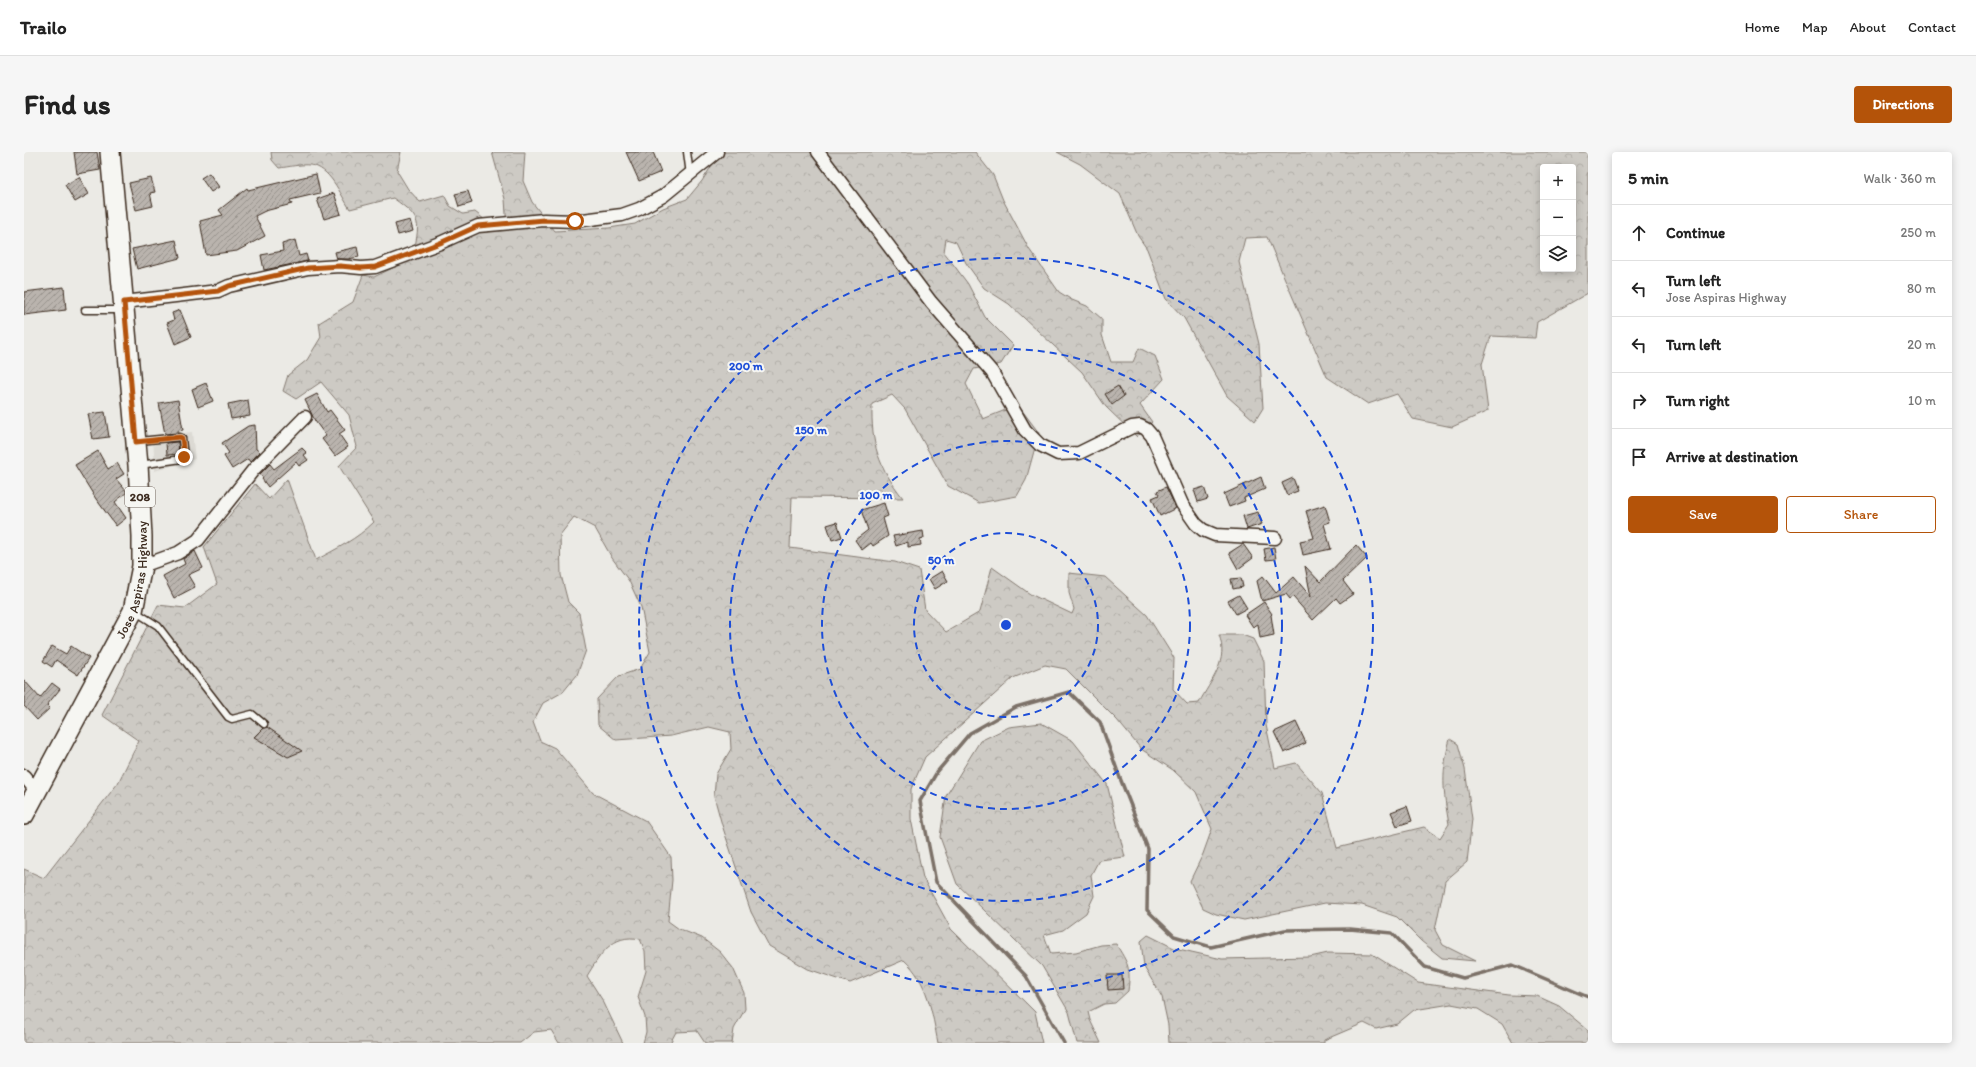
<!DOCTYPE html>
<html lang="en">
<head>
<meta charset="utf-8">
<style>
  body { margin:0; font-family:Itim,sans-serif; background:#f6f6f6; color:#222 }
  .controls { position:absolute; right:12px; top:12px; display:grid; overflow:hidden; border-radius:4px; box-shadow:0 2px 10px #0003 }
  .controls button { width:36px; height:36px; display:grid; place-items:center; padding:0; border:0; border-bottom:1px solid #e0e0e0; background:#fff; color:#222; font:20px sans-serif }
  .stop { position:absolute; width:12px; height:12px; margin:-9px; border:3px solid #b45309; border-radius:50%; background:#fff }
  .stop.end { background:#b45309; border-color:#fff; box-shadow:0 1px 4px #0008 }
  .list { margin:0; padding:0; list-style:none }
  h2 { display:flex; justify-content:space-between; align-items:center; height:52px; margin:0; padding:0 16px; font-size:17px }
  h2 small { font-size:13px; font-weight:400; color:#767676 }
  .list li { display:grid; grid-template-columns:26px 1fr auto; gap:12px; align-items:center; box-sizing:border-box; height:56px; padding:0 16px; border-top:1px solid #e0e0e0 }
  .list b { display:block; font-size:15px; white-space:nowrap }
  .list p { margin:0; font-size:13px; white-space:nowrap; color:#767676 }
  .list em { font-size:13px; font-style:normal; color:#767676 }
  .actions { display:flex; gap:8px; padding:12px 16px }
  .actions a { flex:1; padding:9px 0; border:1px solid #b45309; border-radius:4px; text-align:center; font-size:14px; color:#b45309 }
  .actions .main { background:#b45309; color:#fff }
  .icon { flex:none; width:22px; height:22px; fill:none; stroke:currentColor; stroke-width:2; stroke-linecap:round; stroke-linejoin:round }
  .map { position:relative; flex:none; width:1564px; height:891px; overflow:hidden; border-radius:4px }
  header { display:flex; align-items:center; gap:24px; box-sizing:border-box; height:56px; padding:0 20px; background:#fff; border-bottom:1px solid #e0e0e0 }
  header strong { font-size:19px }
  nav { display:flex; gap:22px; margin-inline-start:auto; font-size:14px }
  .intro { display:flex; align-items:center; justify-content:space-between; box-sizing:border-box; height:96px; padding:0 24px }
  h1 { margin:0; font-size:28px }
  .button { padding:10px 18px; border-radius:4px; background:#b45309; color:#fff; font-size:14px; font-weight:700 }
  main { display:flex; gap:24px; padding:0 24px }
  aside { flex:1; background:#fff; border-radius:4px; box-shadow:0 2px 10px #0003 }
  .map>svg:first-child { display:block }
  .built { fill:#dcdad4 }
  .forest { fill:url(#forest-crowns); stroke:#847a71; fill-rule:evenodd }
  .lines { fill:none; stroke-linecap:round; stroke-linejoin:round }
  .stream { stroke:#7c7167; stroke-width:3.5 }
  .building { fill:url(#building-hatch); stroke:#3b2a1e }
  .lane-casing { stroke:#3b2a1e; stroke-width:9 }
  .street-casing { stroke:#3b2a1e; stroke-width:15 }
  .primary-casing { stroke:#3b2a1e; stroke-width:22 }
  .lane { stroke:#f6f6f2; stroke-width:6 }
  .street { stroke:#f6f6f2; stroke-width:12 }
  .primary { stroke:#f6f6f2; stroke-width:19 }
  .route { stroke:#b45309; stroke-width:5 }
  .ring { fill:none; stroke:#1d4ed8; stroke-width:2; stroke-dasharray:7 5 }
  .labels { text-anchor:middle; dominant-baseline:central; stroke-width:4; stroke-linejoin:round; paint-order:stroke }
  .shield { fill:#f6f6f2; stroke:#73675e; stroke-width:1 }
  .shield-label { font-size:12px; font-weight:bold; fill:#3b2a1e }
  .street-label { font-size:13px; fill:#3b2a1e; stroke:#f6f6f2 }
  .centre { fill:#1d4ed8; stroke:#f6f6f2; stroke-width:2 }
  .ring-label { font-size:12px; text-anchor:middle; font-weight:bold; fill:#1d4ed8; stroke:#f6f6f2; stroke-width:4; stroke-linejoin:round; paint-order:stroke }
</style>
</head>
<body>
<header>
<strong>Trailo</strong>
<nav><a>Home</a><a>Map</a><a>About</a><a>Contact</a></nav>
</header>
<div class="intro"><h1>Find us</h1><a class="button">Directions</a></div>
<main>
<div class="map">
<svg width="1564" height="891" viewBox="0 0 1564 891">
  <defs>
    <pattern id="forest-crowns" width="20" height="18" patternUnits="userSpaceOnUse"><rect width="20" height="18" fill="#cdcac4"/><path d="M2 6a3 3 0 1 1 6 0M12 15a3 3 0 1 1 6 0" fill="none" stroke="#b1aea8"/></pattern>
    <pattern id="building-hatch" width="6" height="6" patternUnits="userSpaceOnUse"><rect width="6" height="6" fill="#bab4ae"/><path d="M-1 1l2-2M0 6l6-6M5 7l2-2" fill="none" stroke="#98938d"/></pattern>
  </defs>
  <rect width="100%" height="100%" fill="#ebeae5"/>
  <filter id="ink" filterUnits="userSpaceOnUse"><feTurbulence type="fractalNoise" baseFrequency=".025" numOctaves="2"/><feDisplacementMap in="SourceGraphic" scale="8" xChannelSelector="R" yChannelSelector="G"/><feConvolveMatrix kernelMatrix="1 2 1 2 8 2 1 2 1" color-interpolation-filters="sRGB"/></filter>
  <g filter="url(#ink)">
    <path class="built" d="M168 280 171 307 131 319 129 285Z"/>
    <g class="forest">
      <path d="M247 0H377L373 19 384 37 396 50 420 43 426 54 439 62 451 60 475 79 483 77 481 47 468 0H501L499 29 508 50 531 79 585 76 611 72 639 56 663 47 678 29 690 10 687 0H951L969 23 979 48 1005 97 1035 140 1048 148 1063 154 1078 167V183L1087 210H1109L1115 196 1131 204 1140 227 1116 253 1128 270 1113 285 1082 255 1058 220 985 152 960 136 942 111 932 90 922 87 920 100 944 132 961 165 989 193 977 212 950 217 942 232 959 267 994 253 1015 281 1002 328 993 344 955 351 924 334 881 257 868 243 848 252C847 292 854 314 879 346L768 345 766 396 871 410 895 418 901 458 922 480 956 460 968 415 1006 442 1048 462 1050 457 1045 441V421L1081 425 1123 463 1150 506 1149 537 1163 552 1175 551C1187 528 1205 509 1195 483H1218L1229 487 1240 509 1242 573 1251 616 1272 611 1298 641 1313 696 1400 675 1416 686 1425 672C1419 639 1417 620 1426 587L1434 592 1441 617 1448 667 1443 710 1421 729 1411 778 1419 793 1451 809 1418 806 1397 789 1373 765 1338 753 1301 751 1220 768 1192 762 1179 756 1166 729 1179 702 1188 677 1172 640 1149 618 1117 597 1093 568 1042 517 1021 513 989 526 901 605 887 637V667L899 726 927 777 1011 860 1018 891H914C908 861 904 829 880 808L826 831 784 817 745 794 727 760 698 673 690 644 692 622 707 597 706 580 685 575 647 584 592 588 574 573 573 547 595 524 616 517 626 500 617 455 605 429 588 406 571 376 550 365 536 383 537 423 544 450 555 461 562 498 553 523 539 540 519 551 509 570 516 589 531 596 569 641 622 669 647 705 648 728 644 769 655 777 678 786 696 800 709 816 720 841 721 857 710 877 708 891H681L673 879 652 880 646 891H619L622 880 621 865 614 845 622 819 621 799 616 787C588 781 576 803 563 824L579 849 599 891H535L527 878 510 880 496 891H0V717L20 726 94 631 115 589 78 563 134 453 161 456 193 432 180 395 231 332 245 347 263 327 292 408C312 397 333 387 350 370L315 314 333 295 325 263 297 230 272 247 259 239 264 223 283 208 297 185 295 171 329 150 339 123 350 125 389 106C395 70 400 68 369 46L326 57C316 42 306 15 286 13 276 12 264 15 255 16L248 8Z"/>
      <path d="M1033 0H1564V141L1513 170 1511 186 1467 184 1458 212 1464 259 1428 275 1389 267 1373 242 1344 252 1303 225 1243 85 1221 86 1215 110 1235 192 1239 256 1231 269 1203 244 1160 166 1142 147 1123 97 1114 84 1096 42 1056 12ZM1519 15H1549V117H1519Z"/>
      <path d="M1017 571 1049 589 1083 632 1101 705 1075 708 1067 723 1070 744 1062 761 1039 778 1020 783 1027 802 1052 800 1077 793 1092 792C1104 812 1107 815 1104 839L1091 851 1080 852 1064 860 1066 868 1077 891H1053L1045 860 1018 814 933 732 916 685 922 644 956 589 985 575Z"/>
      <path d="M1124 783 1150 796 1198 807 1286 805 1304 801 1348 802 1394 831 1485 843 1513 844 1535 854 1564 878V891H1489L1478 872 1454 857 1427 852 1390 858 1373 872 1352 877 1340 871 1300 888V891H1145L1144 873 1138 845 1120 815 1117 789Z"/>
    </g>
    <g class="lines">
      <path class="stream" d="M1040 891 1002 824 912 730 896 649 913 620 946 581 992 555 1045 540 1076 570 1096 626 1124 697 1123 758 1150 784 1187 795 1261 778 1326 777 1368 781 1401 815 1439 826 1489 813 1564 845"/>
    </g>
    <g class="building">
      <path d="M50 0H73L76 18 53 22Z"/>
      <path d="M602 0H629L637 20 615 29Z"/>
      <path d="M185 21 195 35 187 40 177 26Z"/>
      <path d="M292 22 296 41 266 48 268 52 241 59 231 64 241 84 213 99 182 103 176 69 199 63 195 58 223 36 224 38Z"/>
      <path d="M55 25 65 42 51 50 41 33Z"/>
      <path d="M127 26 131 40 126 41 129 54 112 58 105 31Z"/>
      <path d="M444 39 448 51 435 55 431 42Z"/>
      <path d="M310 41 317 62 300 67 293 47Z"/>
      <path d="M386 68 389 79 374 83 371 72Z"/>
      <path d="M152 88 156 106 113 117 108 97Z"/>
      <path d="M271 88 275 104 282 102 284 109 240 118 237 103 259 99 258 92Z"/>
      <path d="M333 95 335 105 324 107H313L311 100Z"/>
      <path d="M40 135 42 158 0 163V140Z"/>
      <path d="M156 158 167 185 151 192 143 171 150 168 148 161Z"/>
      <path d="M182 231 189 249 174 255 168 237Z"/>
      <path d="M1094 234 1100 244 1088 253 1081 242Z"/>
      <path d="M293 242 303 260 306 258 321 278 315 282 324 295 311 304 298 287 302 284 291 269 281 248Z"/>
      <path d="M154 248 159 278 154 279V281L141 282 135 251Z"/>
      <path d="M224 248 226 264 207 267 204 252Z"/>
      <path d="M81 260 85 285 69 287 64 262Z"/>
      <path d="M231 273 232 297 236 300 226 310 224 307 208 317 200 304 205 301 198 291 224 274Z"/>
      <path d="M154 290 155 302 143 303 142 291Z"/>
      <path d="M278 296 283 301 280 303 284 308 275 314 272 310 244 335 238 327 239 326 236 322 246 312 250 317Z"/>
      <path d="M74 299 84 317 93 311 100 322 92 327 103 340 91 350 102 366 92 374 72 347 51 313Z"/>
      <path d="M1237 325 1241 337 1220 346 1221 349 1205 355 1200 342Z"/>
      <path d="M1269 326 1274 339 1263 343 1258 331Z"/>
      <path d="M1142 335 1152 356 1136 364 1128 346 1135 343 1133 339Z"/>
      <path d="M1180 335 1184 347 1174 350 1170 338Z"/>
      <path d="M860 351 864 364 859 366 864 384 849 394 847 391 838 398 831 388 844 378 837 358Z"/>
      <path d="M1301 353 1306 370 1300 372 1307 397 1279 403 1276 389 1290 386 1282 359Z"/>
      <path d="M1234 360 1238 372 1223 377 1219 364Z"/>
      <path d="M813 370 818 385 808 388 803 373Z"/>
      <path d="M899 379 900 386 896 387 897 393 884 395V390L872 394 869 384Z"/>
      <path d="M1219 392 1229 406 1214 417 1205 401Z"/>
      <path d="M1332 393 1343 406 1319 429 1329 442 1316 451 1312 446 1289 468 1269 445 1266 447 1262 442 1238 449 1233 429 1239 424 1252 441 1270 425 1287 445 1281 414 1296 430Z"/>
      <path d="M1250 395 1252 407 1242 408 1240 397Z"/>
      <path d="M171 399 179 416 164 423 171 435 150 446 139 424 161 412 159 407Z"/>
      <path d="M918 419 924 429 911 437 905 427Z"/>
      <path d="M1217 426 1219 435 1209 437 1207 427Z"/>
      <path d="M1215 443 1223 456 1212 462 1204 449Z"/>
      <path d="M1240 450 1248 462 1247 463 1250 483 1236 486 1234 472 1229 475 1221 463Z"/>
      <path d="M28 494 42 502 47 494 65 506 54 523 32 508 28 515 19 509Z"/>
      <path d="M0 528 16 546 28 531 36 537 23 553 26 556 13 568 0 554Z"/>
      <path d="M1272 570 1282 591 1260 601 1250 580Z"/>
      <path d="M243 575 278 599 264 605 230 585 239 576Z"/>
      <path d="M1383 654 1388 669 1373 674 1367 660Z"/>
      <path d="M1083 823H1098L1099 837 1084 838Z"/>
    </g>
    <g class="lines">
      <g class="lane-casing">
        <g id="lane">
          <path d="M663 0 666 23"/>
          <path d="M61 158H97"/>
          <path d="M115 289 156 285 158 286 160 305 158 307 115 313"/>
          <path d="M112 460 134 474 204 565 208 567 228 562 240 572"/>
        </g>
      </g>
      <g class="street-casing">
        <g id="street">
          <path d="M794 0 907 150 968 220 1001 278 1016 293 1034 302 1055 301 1108 275 1116 274 1122 277 1128 284 1158 352 1172 372 1179 378 1191 383 1251 386"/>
          <path d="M100 150 194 139 205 134 284 116 316 114 337 116 351 115 416 91 454 74 520 68 551 69 598 63 615 57 639 44 693 0"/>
          <path d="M118 414 154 401 174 388 230 317 281 265"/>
          <path d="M0 624 13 640"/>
        </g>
      </g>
      <g class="primary-casing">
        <g id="primary">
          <path id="s1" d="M0 663 109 459 118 414V384L114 313 86 0"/>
        </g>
      </g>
      <use href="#lane" class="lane"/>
      <use href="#street" class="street"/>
      <use href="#primary" class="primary"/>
    </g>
  </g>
  <g class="lines" filter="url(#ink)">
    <path class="route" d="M160 305 158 286 156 285 112 290 100 150 194 139 205 134 284 116 316 114 337 116 351 115 416 91 454 74 520 68 551 69"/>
  </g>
  <g class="ring">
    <circle cx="982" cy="473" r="92"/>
    <circle cx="982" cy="473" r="184"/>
    <circle cx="982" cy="473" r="276"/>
    <circle cx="982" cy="473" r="367"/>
  </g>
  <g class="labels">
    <rect class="shield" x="101" y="335" width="30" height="20" rx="3"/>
    <g class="shield-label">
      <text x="116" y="345">208</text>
    </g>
    <g class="street-label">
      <text stroke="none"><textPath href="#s1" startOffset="262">Jose Aspiras Highway</textPath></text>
    </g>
  </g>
  <circle cx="982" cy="473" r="6" class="centre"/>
  <g class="ring-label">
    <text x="722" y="218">200 m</text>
    <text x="787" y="282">150 m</text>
    <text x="852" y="347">100 m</text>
    <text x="917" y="412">50 m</text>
  </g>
</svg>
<div class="controls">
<button>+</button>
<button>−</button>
<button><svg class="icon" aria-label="layers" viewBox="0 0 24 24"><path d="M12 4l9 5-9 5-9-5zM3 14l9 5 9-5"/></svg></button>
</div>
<div class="stop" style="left:551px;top:69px"></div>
<div class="stop end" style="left:160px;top:305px"></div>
</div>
<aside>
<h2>5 min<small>Walk · 360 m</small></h2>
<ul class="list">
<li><svg class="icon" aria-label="ahead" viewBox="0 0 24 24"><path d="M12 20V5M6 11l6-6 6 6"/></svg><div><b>Continue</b></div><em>250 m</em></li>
<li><svg class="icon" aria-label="left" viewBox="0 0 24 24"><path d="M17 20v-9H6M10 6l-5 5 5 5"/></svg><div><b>Turn left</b><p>Jose Aspiras Highway</p></div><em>80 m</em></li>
<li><svg class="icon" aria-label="left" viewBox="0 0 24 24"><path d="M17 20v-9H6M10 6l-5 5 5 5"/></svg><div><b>Turn left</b></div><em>20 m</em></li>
<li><svg class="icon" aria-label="right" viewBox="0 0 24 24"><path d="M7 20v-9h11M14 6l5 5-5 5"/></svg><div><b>Turn right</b></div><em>10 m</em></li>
<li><svg class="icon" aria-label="arrive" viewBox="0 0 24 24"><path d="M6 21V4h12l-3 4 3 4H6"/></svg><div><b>Arrive at destination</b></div></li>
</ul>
<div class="actions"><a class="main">Save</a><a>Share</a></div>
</aside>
</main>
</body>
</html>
